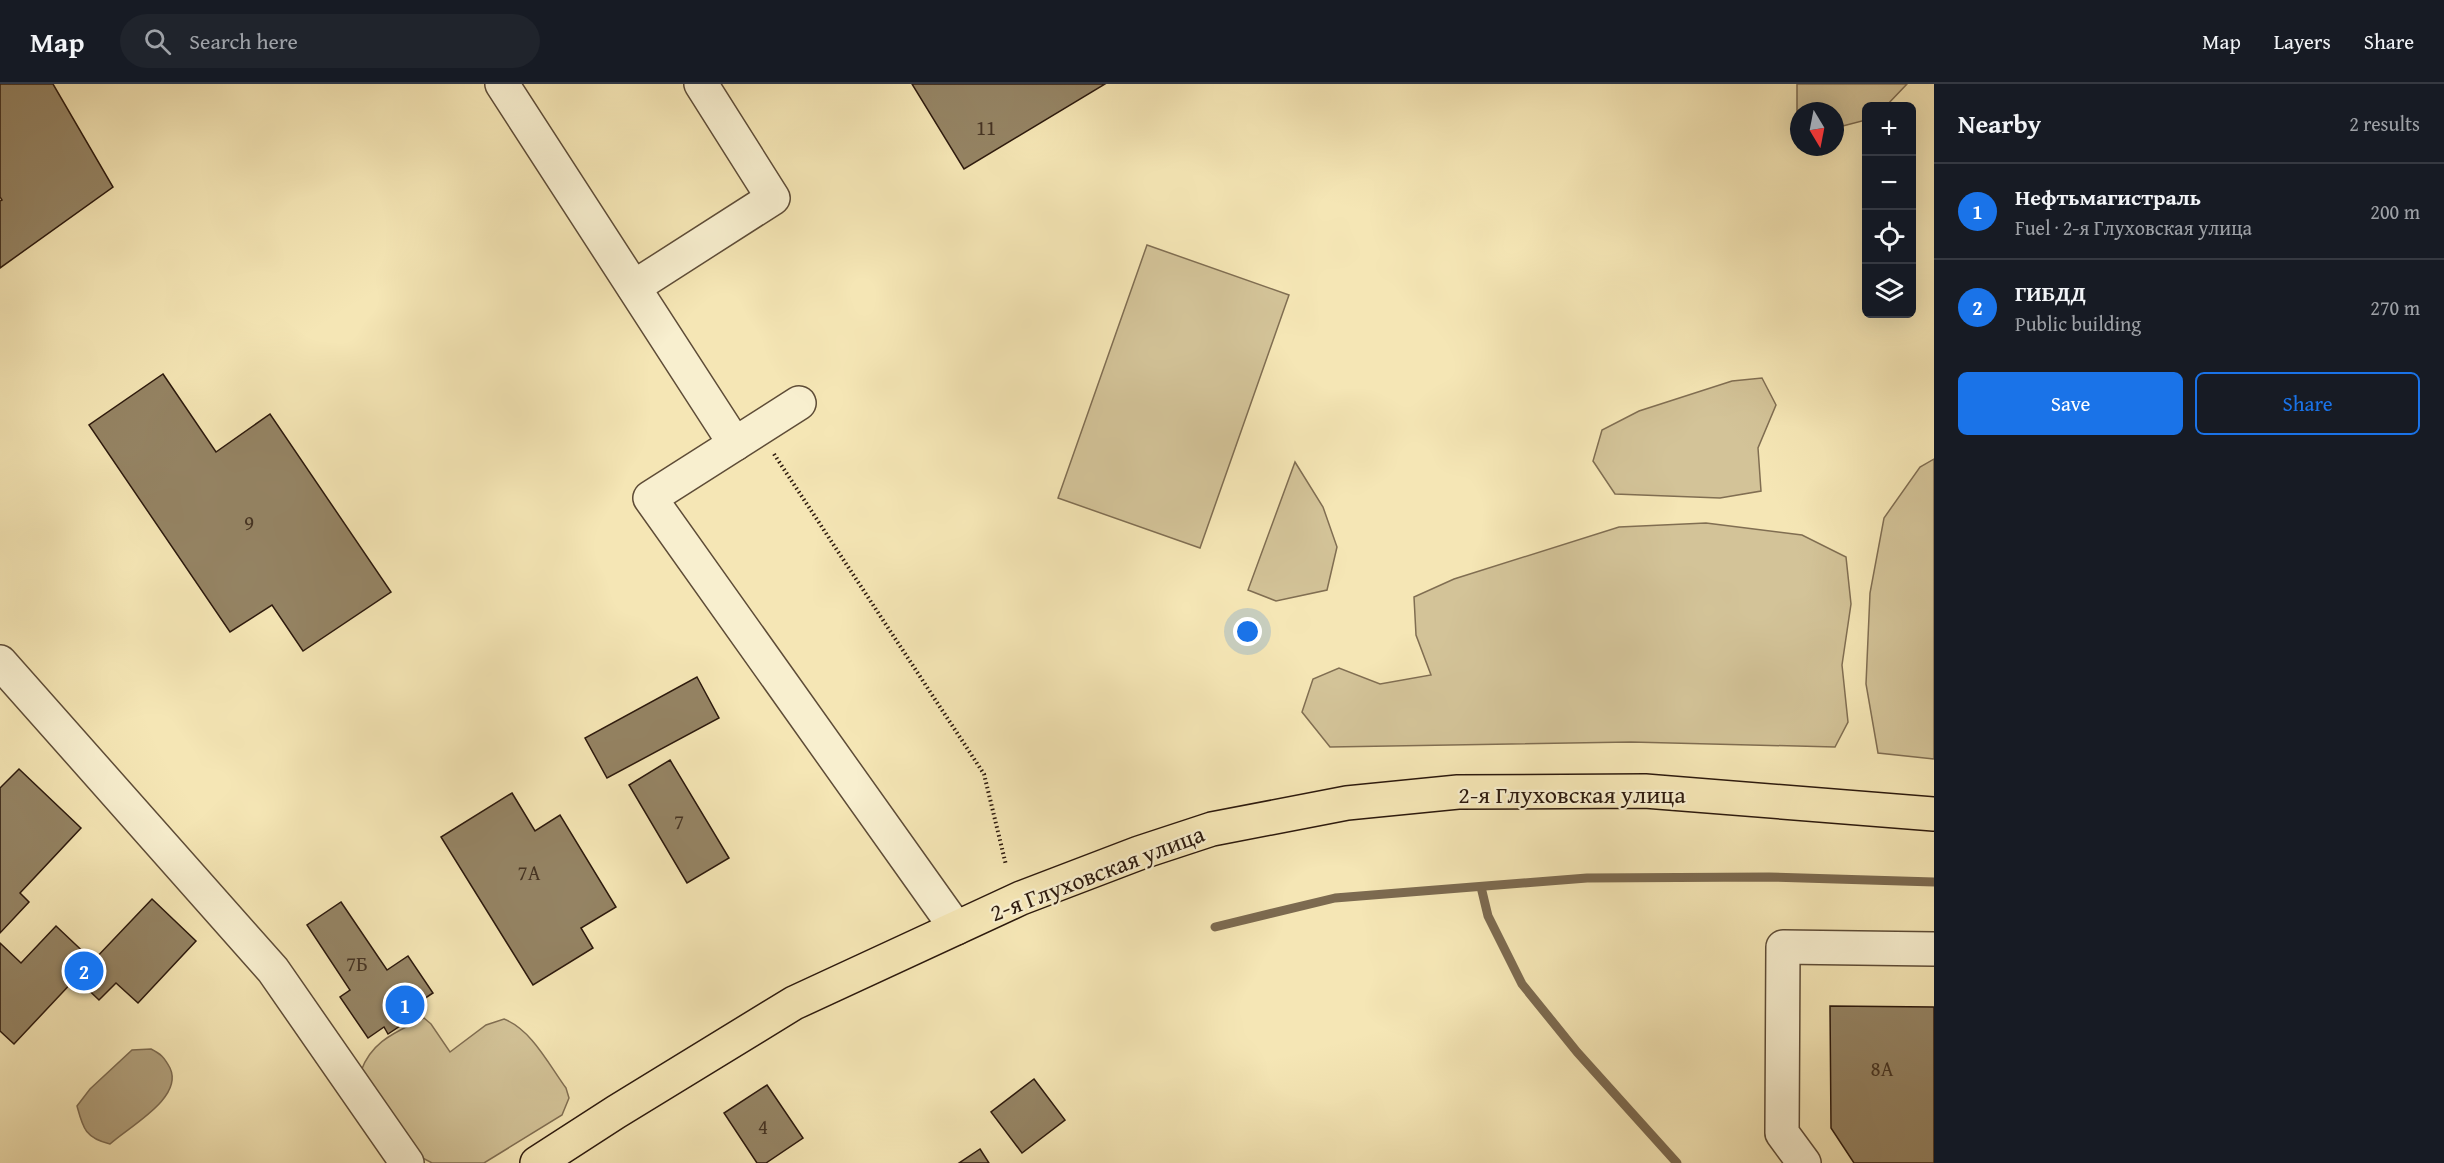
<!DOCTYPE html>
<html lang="en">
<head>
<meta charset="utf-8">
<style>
  body { margin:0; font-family:"Gentium Book Plus",serif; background:#20242c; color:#f1f3f6 }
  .controls { position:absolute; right:18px; top:18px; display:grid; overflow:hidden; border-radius:9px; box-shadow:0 6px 24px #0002 }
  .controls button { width:54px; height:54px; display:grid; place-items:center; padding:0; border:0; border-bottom:2px solid #363941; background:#171b24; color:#f1f3f6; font:30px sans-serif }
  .compass { position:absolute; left:1790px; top:18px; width:54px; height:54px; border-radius:50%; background:#171b24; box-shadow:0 6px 24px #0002; rotate:170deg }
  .you { position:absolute; left:1248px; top:548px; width:21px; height:21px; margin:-15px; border:4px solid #fff; border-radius:50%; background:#1a73e8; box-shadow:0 0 0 9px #1a73e833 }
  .badge { display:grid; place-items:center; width:39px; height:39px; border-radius:50%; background:#1a73e8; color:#fff; font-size:20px; font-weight:700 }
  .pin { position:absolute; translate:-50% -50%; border:3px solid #fff; box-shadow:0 2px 6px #0006 }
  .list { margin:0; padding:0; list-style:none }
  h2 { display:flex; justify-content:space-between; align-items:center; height:78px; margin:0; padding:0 24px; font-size:26px }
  h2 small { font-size:20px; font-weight:400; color:#9ea1a6 }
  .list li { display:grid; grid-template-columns:39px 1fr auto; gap:18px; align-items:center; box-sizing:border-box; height:96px; padding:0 24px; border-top:2px solid #363941 }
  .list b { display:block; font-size:22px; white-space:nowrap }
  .list p { margin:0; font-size:20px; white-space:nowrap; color:#9ea1a6 }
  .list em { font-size:20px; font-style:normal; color:#9ea1a6 }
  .actions { display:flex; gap:12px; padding:18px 24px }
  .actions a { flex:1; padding:14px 0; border:2px solid #1a73e8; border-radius:9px; text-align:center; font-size:21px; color:#1a73e8 }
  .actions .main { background:#1a73e8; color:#fff }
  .icon { flex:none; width:33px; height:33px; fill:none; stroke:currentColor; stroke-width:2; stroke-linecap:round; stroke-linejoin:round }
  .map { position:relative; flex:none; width:1934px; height:1079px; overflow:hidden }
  header { display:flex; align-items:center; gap:36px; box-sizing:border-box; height:84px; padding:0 30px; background:#171b24; border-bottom:2px solid #363941 }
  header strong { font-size:28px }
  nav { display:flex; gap:33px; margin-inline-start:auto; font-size:21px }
  .search { width:420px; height:54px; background:#20242c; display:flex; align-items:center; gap:15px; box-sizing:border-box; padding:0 21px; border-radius:33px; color:#9ea1a6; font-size:22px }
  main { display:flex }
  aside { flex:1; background:#171b24 }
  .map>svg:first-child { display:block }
  .green { fill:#d3c398; stroke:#806e52; stroke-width:1.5 }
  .water { fill:#b1a07c; stroke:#7c6a50; stroke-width:1.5 }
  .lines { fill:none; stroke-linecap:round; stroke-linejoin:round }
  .stream { stroke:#7c6a50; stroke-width:9 }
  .building { fill:#958464; stroke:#2c190d; stroke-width:1.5 }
  .minor-casing { stroke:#5e4c37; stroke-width:36 }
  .highway-casing { stroke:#2c190d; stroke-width:36 }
  .path { stroke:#2c190d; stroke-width:4; stroke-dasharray:1.5 3; stroke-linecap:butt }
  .minor { stroke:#f8efcf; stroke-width:33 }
  .highway { stroke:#f5e6b5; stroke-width:33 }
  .labels { text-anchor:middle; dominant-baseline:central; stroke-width:4.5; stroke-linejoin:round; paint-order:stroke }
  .number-label { font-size:21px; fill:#463423 }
  .street-label { font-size:24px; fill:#2c190d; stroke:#f8efcf }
</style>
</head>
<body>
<header>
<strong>Map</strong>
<div class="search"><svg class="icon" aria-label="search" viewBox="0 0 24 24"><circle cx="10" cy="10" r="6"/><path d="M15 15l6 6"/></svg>Search here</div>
<nav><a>Map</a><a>Layers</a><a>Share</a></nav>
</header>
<main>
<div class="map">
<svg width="1934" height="1079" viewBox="0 0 1934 1079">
  <rect width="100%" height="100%" fill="#f5e6b5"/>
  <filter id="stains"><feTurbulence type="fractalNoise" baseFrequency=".00333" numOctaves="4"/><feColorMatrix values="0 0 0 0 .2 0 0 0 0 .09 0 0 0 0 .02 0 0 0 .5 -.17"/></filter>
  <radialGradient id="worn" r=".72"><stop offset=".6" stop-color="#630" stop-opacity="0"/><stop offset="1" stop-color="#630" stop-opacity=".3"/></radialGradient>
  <g class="green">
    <path d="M1797 0H1907L1886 22H1866V36L1835 44V27L1797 28Z"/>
    <path d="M1147 161 1289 211 1200 464 1058 414Z"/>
    <path d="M1762 294 1776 321 1758 364 1761 407 1720 414 1615 410 1593 377 1602 346 1639 327 1732 297Z"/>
    <path d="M1934 375V675L1878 669 1866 600 1870 509 1884 434 1920 383Z"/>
    <path d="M1295 378 1323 423 1337 463 1327 506 1276 517 1248 506Z"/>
    <path d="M1706 439 1802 451 1846 473 1851 520 1842 581 1848 638 1835 663 1631 658 1330 663 1302 628 1313 595 1339 584 1380 600 1431 591 1416 551 1414 513 1454 495 1619 443Z"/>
    <path d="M424 934 431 940 450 968 486 941 504 935C532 946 549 981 566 1004L569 1014 562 1031 484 1079H432L417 1071 361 987C372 956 397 948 424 934Z"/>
  </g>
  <path class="water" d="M151 965C161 970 164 973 170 984 184 1014 128 1043 110 1060 85 1054 83 1044 77 1022L90 1005 132 966Z"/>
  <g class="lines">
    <g class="stream">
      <path d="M1481 803 1488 832 1522 900 1577 968 1677 1079"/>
      <path d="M1215 843 1335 814 1587 794 1769 793 1934 798"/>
    </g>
  </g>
  <g class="building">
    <path d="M0 0H53L113 103 0 184V117L2 116 0 113Z"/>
    <path d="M912 0H1105L964 85Z"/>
    <path d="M163 290 216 368 270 330 391 508 303 567 272 521 230 548 89 341Z"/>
    <path d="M697 593 719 634 607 694 585 654Z"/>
    <path d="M670 676 729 774 687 799 629 701Z"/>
    <path d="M19 685 81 744 20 809 29 818 0 849V704Z"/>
    <path d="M512 709 535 747 560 731 616 823 581 844 593 864 533 901 441 753Z"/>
    <path d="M152 815 196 857 138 919 116 899 99 916 76 894 14 960 0 947V859L21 879 56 842 93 877Z"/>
    <path d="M341 818 387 886 408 872 433 909 404 928 409 936 388 950 384 943 368 954 340 913 350 906 307 841Z"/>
    <path d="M1830 922 1934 923V1079H1854L1831 1044Z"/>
    <path d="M1034 995 1065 1036 1022 1069 991 1028Z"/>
    <path d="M767 1001 803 1054 766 1079H757L724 1029Z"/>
    <path d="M980 1065 989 1079H959Z"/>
  </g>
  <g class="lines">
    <g class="minor-casing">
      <g id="minor">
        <path d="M502 0 735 360"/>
        <path d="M634 203 773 114 701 0"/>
        <path d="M799 319 650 414 956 844"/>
        <path d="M0 578 273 886 407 1079"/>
        <path d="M1804 1079 1782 1049 1783 863 1934 865"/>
      </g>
    </g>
    <g class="highway-casing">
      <path id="highway" d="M537 1079 616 1028 794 919 1021 814 1139 769 1212 745 1347 719 1458 708 1645 707 1934 730"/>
    </g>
    <path class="path" d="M774 370 984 690 1006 781"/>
    <use href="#minor" class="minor"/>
    <use href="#highway" class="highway"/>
  </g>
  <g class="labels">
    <g class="number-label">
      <text x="986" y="43">11</text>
      <text x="249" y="438">9</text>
      <text x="679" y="737">7</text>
      <text x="529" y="788">7А</text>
      <text x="357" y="879">7Б</text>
      <text x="1882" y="984">8А</text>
      <text x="763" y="1042">4</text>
    </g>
    <g class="street-label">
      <text x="1572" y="710">2-я Глуховская улица</text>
      <text transform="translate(1097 789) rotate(-21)">2-я Глуховская улица</text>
    </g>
  </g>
  <rect width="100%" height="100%" filter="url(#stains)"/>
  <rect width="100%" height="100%" fill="url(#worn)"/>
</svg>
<div class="controls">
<button>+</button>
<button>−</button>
<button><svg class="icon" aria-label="locate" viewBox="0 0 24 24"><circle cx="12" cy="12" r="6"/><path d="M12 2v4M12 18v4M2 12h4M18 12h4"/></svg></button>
<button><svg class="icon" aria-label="layers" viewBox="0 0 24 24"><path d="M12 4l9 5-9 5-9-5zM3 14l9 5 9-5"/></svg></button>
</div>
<svg class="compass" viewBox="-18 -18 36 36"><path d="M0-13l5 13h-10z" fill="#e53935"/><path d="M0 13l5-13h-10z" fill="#9ea1a6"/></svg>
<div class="you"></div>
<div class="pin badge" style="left:405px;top:921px">1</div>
<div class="pin badge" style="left:84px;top:887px">2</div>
</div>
<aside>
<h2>Nearby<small>2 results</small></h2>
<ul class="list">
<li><span class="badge">1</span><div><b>Нефтьмагистраль</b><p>Fuel · 2-я Глуховская улица</p></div><em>200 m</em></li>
<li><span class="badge">2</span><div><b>ГИБДД</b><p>Public building</p></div><em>270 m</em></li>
</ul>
<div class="actions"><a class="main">Save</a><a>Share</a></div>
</aside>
</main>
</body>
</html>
